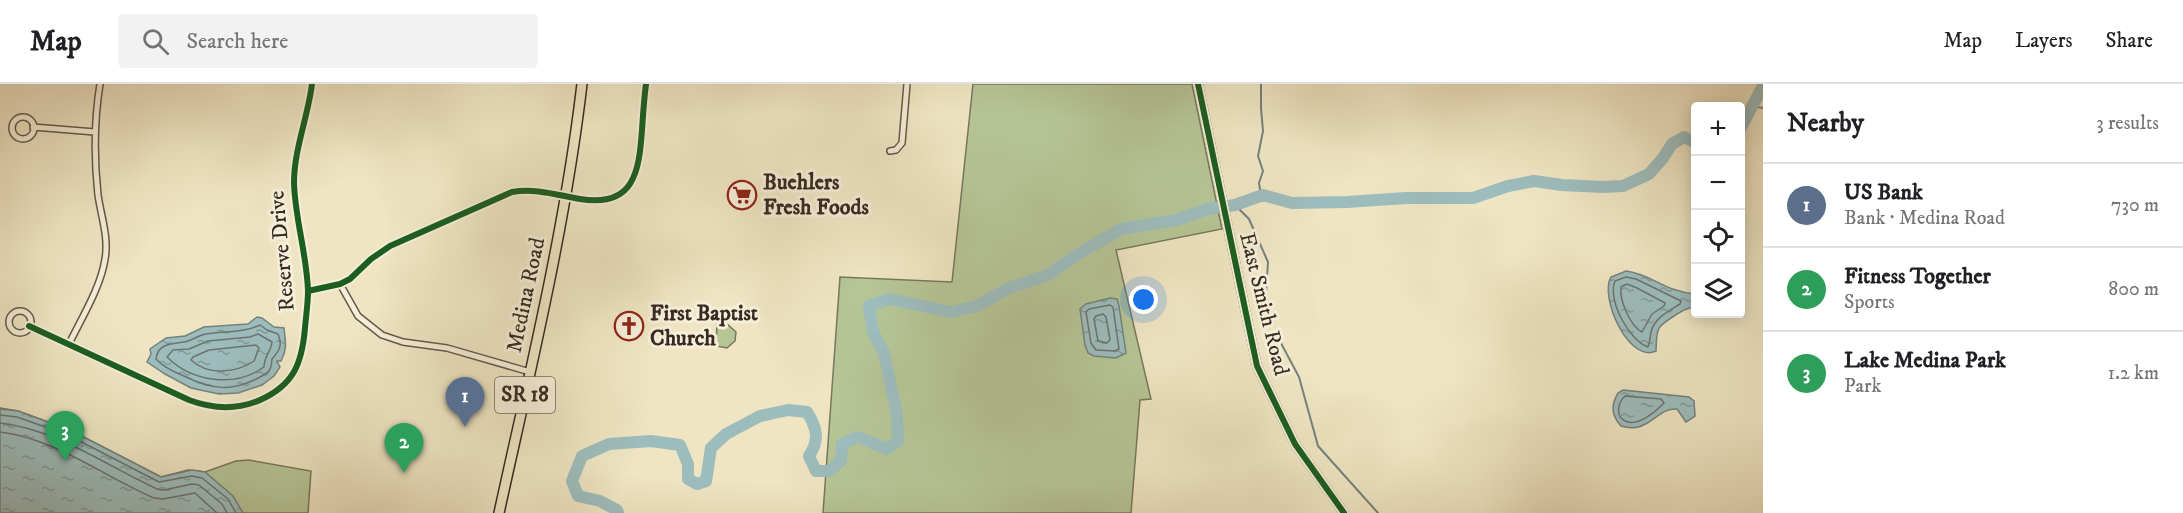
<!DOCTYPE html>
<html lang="en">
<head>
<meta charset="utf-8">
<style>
  body { margin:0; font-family:"IM FELL DW Pica",serif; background:#f2f2f2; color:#202124 }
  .controls { position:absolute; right:18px; top:18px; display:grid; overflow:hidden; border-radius:6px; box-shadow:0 3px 15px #0003 }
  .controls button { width:54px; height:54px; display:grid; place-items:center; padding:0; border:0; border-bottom:2px solid #e0e0e0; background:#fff; color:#202124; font:30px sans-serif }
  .you { position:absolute; left:1144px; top:216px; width:21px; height:21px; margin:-15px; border:4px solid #fff; border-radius:50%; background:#1a73e8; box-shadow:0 0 0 9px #1a73e833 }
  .badge { display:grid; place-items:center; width:39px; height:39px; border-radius:50%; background:#b45309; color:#fff; font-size:20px; font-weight:700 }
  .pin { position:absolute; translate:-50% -50px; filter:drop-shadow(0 2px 3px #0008) }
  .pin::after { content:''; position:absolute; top:32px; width:21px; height:18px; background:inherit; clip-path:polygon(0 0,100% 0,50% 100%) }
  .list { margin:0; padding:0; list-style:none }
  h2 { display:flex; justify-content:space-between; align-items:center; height:78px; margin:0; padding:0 24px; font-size:26px }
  h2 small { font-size:20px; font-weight:400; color:#757577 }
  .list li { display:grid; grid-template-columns:39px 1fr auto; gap:18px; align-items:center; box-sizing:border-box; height:84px; padding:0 24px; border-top:2px solid #e0e0e0 }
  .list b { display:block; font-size:22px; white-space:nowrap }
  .list p { margin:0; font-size:20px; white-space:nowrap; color:#757577 }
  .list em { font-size:20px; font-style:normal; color:#757577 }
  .icon { flex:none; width:33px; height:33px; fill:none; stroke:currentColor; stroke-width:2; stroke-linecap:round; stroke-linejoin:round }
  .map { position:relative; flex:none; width:1763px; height:429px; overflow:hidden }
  header { display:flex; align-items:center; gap:36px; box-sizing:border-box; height:84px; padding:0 30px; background:#fff; border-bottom:2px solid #e0e0e0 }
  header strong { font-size:28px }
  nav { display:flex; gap:33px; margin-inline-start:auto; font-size:21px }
  .search { width:420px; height:54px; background:#f2f2f2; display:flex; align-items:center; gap:15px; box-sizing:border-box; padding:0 21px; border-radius:6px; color:#757577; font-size:22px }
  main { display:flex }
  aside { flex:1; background:#fff }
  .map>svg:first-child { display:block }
  .park { fill:#b6c596; stroke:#76785c; stroke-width:1.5 }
  .water { fill:url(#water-ripples); stroke:#74827f; stroke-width:1.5 }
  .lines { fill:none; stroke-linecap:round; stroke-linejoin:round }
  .shore { stroke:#6a7470; stroke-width:1.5 }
  .stream { stroke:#74827f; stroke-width:2 }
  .river { stroke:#9dbdbd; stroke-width:12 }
  .minor-casing { stroke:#64594a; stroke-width:8 }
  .tertiary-casing { stroke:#64594a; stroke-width:10 }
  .trunk-casing { stroke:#362a22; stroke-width:12 }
  .minor { stroke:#f5eed8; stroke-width:5 }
  .tertiary { stroke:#f5eed8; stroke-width:7 }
  .trunk { stroke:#efe5c3; stroke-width:9 }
  .cycleway-casing { stroke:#f5eed8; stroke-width:10 }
  .cycleway { stroke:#1b5e20; stroke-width:6 }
  .labels { text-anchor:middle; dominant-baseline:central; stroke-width:6; stroke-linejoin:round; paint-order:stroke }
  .shield { fill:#f5eed8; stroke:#6f6559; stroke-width:1.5 }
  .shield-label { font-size:21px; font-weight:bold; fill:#362a22 }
  .poi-label { font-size:22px; font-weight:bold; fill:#362a22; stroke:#f5eed8; text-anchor:start }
  .street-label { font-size:22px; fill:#362a22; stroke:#f5eed8 }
</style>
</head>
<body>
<header>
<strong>Map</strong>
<div class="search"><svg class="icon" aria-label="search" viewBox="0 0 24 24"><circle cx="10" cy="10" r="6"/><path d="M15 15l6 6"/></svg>Search here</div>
<nav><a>Map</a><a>Layers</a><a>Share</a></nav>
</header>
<main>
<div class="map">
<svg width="1763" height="429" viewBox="0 0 1763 429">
  <defs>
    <pattern id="water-ripples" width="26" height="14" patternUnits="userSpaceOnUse" patternTransform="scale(1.5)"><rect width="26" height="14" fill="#9dbdbd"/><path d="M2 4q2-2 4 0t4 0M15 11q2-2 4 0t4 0" fill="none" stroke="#819a99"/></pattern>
  </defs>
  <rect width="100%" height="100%" fill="#efe5c3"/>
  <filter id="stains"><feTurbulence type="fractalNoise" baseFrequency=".00333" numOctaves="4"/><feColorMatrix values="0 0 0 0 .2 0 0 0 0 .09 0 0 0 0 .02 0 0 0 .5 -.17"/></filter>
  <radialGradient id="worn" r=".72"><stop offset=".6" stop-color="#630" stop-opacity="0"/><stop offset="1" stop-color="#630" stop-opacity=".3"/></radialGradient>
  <g class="park">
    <path d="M973 0H1192L1222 145 1116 166 1151 315 1140 316 1131 429H823L840 193 952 198Z"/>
    <path d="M717 238 726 239 736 248 735 257 727 264 716 262Z"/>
    <path d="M0 324 18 327 70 346 161 393 188 386 205 388 236 377 249 376 311 387 308 429H0Z"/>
  </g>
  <g class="water">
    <path d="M1626 187C1651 190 1666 208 1695 210V223C1686 224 1682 227 1674 232 1655 244 1657 245 1656 267 1629 280 1599 213 1611 193Z"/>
    <path d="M1110 214 1117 215 1119 222 1126 269 1116 274 1094 272 1088 269 1085 261 1080 225 1086 220Z"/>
    <path d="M257 233 262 234 274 243 284 244C285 256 288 264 281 277H277L280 283 274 292 262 301 238 309 219 310 191 304 165 290 147 278 151 270 150 265 166 254 185 252 204 243 248 240Z"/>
    <path d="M1623 306 1689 313 1694 317 1695 332 1686 338 1677 325C1657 323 1649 351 1621 342 1611 331 1611 321 1618 309Z"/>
    <path d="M0 325 18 327 70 346 161 393 192 386 205 388 233 412 243 429H0Z"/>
  </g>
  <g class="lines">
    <g class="shore">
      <path d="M1626 193 1636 195 1681 217 1680 220C1669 227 1654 234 1651 248 1650 254 1650 258 1648 263 1629 256 1607 216 1615 197Z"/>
      <path d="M1627 200 1637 204 1665 219 1664 222 1652 230 1642 248C1630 242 1619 215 1621 203Z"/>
      <path d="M1110 221 1113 223 1119 265 1115 267 1096 266 1091 259 1086 228 1089 225Z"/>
      <path d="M1103 230 1106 233 1110 256 1107 259 1098 257 1094 235 1096 232Z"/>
      <path d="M260 241 267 246 278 250C283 262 279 267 272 275 271 286 270 288 260 293 232 308 212 306 184 292 174 288 163 283 156 275 158 259 172 260 184 258 192 257 198 251 206 250 224 247 243 249 260 241Z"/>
      <path d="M258 250 272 258C271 268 264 272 264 283 235 304 192 298 167 273L173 266 189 265 208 257 250 253Z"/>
      <path d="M256 261 259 264 254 277C236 289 208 292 191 276L193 273 209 266Z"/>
      <path d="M1625 312 1661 315 1664 319C1656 327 1638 343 1625 337 1615 332 1618 318 1625 312Z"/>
      <path d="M0 331 17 333 68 351 159 398 192 392 202 394 228 415 236 429"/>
      <path d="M0 339C56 345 107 382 157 405L164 406 192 400 199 401 222 420 227 429"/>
      <path d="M0 348C54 354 105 393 154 414L163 415 195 409 217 429"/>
    </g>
    <g class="stream">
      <path d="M1752 22 1763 24"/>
      <path d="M1261 112 1259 99 1263 87 1258 72 1263 47 1261 24V0"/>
      <path d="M1235 121 1249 135 1268 178 1266 209 1274 236"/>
      <path d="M1277 246 1282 261 1299 293 1318 362 1378 429"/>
    </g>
    <g class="river">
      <path d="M1740 45 1763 2"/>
      <path d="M618 429 617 426 600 417 578 412 572 397 582 372 609 360 651 357 680 361 688 380V395L697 400 706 397 711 364 726 350 760 332 788 326 807 328C817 344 820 356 809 372L816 387H829L841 377 842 360 858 353 887 365 898 357 897 330 884 269 873 248 869 222 889 215 951 228 977 222 1009 204 1048 191 1075 172 1121 145 1177 136 1207 125 1235 121 1263 111 1292 119 1347 118 1406 114H1473L1508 102 1534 97 1562 101 1603 103 1623 102 1649 90 1663 74 1672 60 1684 53 1696 59"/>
    </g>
    <g class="minor-casing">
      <g id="minor">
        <circle cx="23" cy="44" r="11"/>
        <path d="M33 43 95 48"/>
        <path d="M890 67 896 66 902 59 907 0"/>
        <path d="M340 200 358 232 382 251 403 258 447 264 530 288"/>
        <path d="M308 207 340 200 350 195 371 175 390 162 512 108C535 104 557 111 580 115 634 124 639 88 642 46 643 31 644 15 646 0"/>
        <circle cx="20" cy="238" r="11"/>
        <path d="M29 242 189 316C213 325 237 326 260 316 294 301 302 279 305 244 306 232 308 219 308 207 307 171 295 135 294 99 294 65 308 33 312 0"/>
        <path d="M69 260C81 235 101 203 105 175 109 154 101 132 98 111 94 74 94 37 100 0"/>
      </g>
    </g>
    <g class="tertiary-casing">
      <path id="tertiary" d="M1198 0 1257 282 1295 360 1344 429"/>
    </g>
    <g class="trunk-casing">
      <path id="trunk" d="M499 429C530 287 565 145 582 0"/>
    </g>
    <use href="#minor" class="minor"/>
    <use href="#tertiary" class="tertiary"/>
    <use href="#trunk" class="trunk"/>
    <g class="cycleway-casing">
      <g id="cycleway">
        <path d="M1198 0 1257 282 1295 360 1344 429"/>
        <path d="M308 207 340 200 350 195 371 175 390 162 512 108C535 104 557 111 580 115 634 124 639 88 642 46 643 31 644 15 646 0"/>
        <path d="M29 242 189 316C213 325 237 326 260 316 294 301 302 279 305 244 306 232 308 219 308 207 307 171 295 135 294 99 294 65 308 33 312 0"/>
      </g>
    </g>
    <use href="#cycleway" class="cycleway"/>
  </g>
  <defs>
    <g id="supermarket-ring" transform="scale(1.5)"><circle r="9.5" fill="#f5eed8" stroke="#8f2418" stroke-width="1.5"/><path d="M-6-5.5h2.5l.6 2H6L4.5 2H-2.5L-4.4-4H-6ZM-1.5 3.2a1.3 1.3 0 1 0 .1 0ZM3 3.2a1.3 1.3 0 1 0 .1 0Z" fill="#8f2418"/></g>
    <g id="church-ring" transform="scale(1.5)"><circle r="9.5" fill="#f5eed8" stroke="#8f2418" stroke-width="1.5"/><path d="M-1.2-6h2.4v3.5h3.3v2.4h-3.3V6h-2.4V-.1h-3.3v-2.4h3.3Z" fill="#8f2418"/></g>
  </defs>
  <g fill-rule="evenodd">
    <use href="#supermarket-ring" x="742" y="111"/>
    <use href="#church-ring" x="629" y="242"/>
  </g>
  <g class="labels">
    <rect class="shield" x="495" y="293" width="60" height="36" rx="4.5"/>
    <g class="shield-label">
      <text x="525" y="311">SR 18</text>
    </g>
    <g class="poi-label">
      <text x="763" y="98">Buehlers<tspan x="763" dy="25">Fresh Foods</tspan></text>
      <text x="650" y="229">First Baptist<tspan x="650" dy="25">Church</tspan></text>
    </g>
    <g class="street-label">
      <text transform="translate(282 167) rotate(-95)">Reserve Drive</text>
      <text transform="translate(526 211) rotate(-78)">Medina Road</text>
      <text transform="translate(1264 220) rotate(76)">East Smith Road</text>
    </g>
  </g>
  <rect width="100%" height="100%" filter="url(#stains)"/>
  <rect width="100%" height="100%" fill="url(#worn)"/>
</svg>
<div class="controls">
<button>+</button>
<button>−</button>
<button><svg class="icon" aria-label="locate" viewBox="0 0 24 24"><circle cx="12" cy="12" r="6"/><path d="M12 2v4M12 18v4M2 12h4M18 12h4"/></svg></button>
<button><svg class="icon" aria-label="layers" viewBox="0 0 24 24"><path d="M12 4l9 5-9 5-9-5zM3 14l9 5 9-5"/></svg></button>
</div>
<div class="you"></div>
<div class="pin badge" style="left:465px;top:343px;background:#5c6f8a">1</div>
<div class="pin badge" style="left:404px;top:389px;background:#2e9e5b">2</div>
<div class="pin badge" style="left:65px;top:377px;background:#2e9e5b">3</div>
</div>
<aside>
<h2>Nearby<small>3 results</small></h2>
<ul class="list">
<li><span class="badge" style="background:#5c6f8a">1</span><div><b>US Bank</b><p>Bank · Medina Road</p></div><em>730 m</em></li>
<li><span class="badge" style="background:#2e9e5b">2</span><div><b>Fitness Together</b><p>Sports</p></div><em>800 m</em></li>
<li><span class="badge" style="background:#2e9e5b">3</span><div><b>Lake Medina Park</b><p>Park</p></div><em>1.2 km</em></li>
</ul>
</aside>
</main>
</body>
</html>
